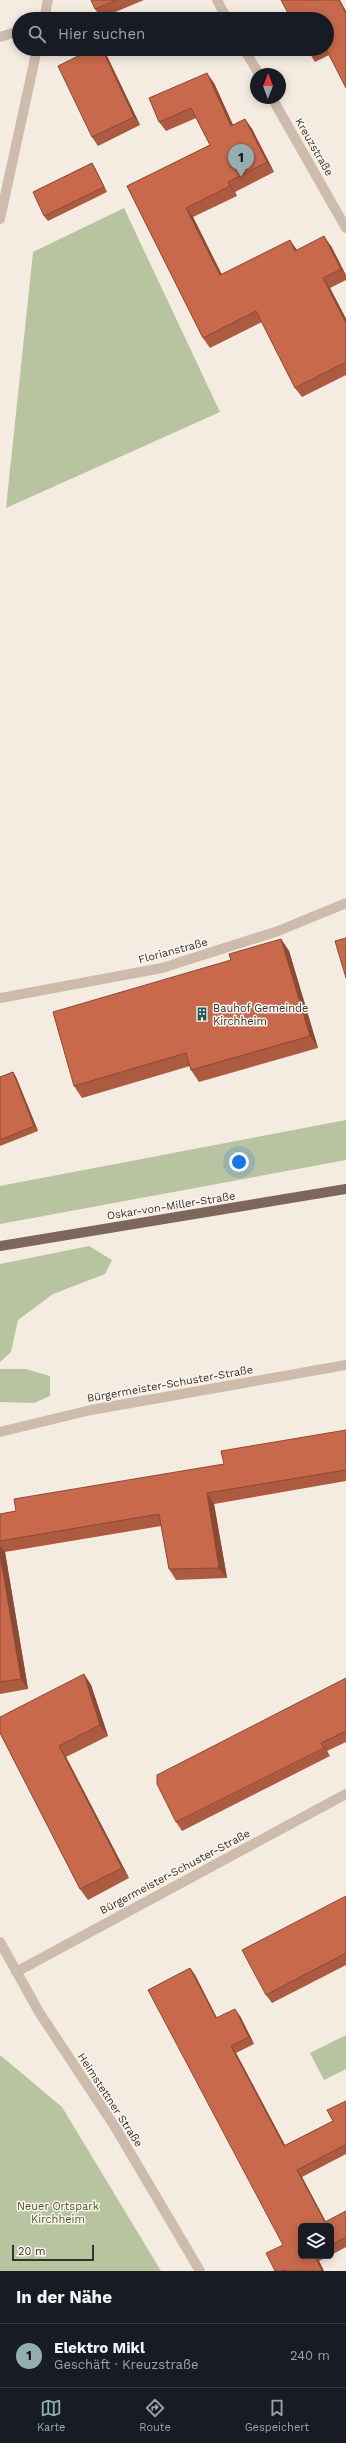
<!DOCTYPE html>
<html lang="de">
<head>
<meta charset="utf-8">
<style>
  body { margin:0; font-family:"Work Sans",sans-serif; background:#242831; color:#f1f3f6 }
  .controls { position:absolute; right:12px; bottom:12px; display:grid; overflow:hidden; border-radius:6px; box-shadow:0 2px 10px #0003 }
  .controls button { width:36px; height:36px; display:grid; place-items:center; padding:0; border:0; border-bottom:1px solid #363941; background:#171b24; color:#f1f3f6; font:20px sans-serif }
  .compass { position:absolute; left:250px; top:68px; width:36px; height:36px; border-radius:50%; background:#171b24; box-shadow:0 2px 10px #0003; rotate:1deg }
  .scale { position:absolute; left:12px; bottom:10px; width:82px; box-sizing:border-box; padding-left:4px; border:2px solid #3b302b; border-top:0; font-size:11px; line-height:14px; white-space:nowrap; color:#3b302b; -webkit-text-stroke:3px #fbf5ee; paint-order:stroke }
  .you { position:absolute; left:239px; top:1162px; width:14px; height:14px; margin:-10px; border:3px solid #fff; border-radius:50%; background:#1a73e8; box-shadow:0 0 0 6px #1a73e833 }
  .badge { display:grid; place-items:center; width:26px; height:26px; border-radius:50%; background:#92aeb2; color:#111; font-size:13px; font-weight:700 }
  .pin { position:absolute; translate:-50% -33px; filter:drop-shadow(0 1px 2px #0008) }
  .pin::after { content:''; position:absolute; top:21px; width:14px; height:12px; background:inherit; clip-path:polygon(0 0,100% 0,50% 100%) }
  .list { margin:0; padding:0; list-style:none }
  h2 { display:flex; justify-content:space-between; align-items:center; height:52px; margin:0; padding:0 16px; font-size:17px }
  h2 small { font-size:13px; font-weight:400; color:#9ea1a6 }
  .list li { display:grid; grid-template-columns:26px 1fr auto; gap:12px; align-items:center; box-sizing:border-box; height:64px; padding:0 16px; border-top:1px solid #363941 }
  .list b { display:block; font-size:15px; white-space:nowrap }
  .list p { margin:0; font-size:13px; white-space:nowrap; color:#9ea1a6 }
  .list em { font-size:13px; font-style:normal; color:#9ea1a6 }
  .icon { flex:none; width:22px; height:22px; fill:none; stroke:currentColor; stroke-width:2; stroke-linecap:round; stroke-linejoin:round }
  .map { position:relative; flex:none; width:346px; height:2271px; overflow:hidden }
  .search { position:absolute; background:#171b24; box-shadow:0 2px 10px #0003; left:12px; right:12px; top:12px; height:44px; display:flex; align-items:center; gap:10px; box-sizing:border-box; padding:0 14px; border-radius:22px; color:#9ea1a6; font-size:15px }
  .sheet { height:116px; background:#171b24 }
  nav { display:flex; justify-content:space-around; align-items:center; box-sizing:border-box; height:56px; border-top:1px solid #363941; background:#171b24; font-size:11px; color:#9ea1a6 }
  nav a { display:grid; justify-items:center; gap:2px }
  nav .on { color:#92aeb2 }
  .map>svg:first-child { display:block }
  .green { fill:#b8c4a0 }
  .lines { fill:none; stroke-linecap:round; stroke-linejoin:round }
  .minor { stroke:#cdbbac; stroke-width:10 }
  .major { stroke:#7d675c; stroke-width:10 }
  .wall { fill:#ac5a40 }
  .shaded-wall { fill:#8c4a34 }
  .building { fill:#c8694b; stroke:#8c4a34 }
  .labels { text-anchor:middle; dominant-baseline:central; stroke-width:3; stroke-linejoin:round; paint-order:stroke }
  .street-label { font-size:11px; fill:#3b302b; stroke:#fbf5ee }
  .poi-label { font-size:11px; fill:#3b302b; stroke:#fbf5ee; text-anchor:start }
  .park-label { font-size:11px; fill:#4a5a2e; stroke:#fbf5ee }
</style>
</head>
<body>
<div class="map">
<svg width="346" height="2271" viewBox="0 0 346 2271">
  <rect width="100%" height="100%" fill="#f4ebe1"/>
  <g class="green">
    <path d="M124 208 220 412 6 508 33 252Z"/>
    <path d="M346 1120V1160L0 1224V1186Z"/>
    <path d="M89 1246 112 1260 105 1274 53 1294 18 1320 11 1352 0 1362V1264Z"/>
    <path d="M0 1369H26L50 1376V1396L34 1403 0 1402Z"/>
    <path d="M346 2035V2069L324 2080 310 2053Z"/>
    <path d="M0 2055 62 2107 161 2271H0Z"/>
  </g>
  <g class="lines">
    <g class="minor">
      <path d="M217 0 227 19"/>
      <path d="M44 19 48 0"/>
      <path d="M0 37 19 31"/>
      <path d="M244 49 259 74"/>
      <path d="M272 98 346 228"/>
      <path d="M0 219 37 49"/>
      <path d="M0 998 162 968 278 931 346 903"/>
      <path d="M0 1432 91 1410 346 1365"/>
      <path d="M0 1942 39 2012 115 2127 200 2271"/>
      <path d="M16 1972 346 1794"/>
    </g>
    <path class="major" d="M0 1246 346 1189"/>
  </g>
  <g class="wall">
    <path d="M91 0H144L101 18 95 9Z"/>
    <path d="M340 0 329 55 315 62 307 49H327Z"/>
    <path d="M92 49H103L106 54 140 125 98 146 92 137Z"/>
    <path d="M214 83 233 125 245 119 252 129 274 172 235 192 237 196 193 217 222 275 297 250 331 246 346 275V280L330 288 346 319V375L302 397 295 388 262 322 210 348 203 338 127 186 210 145 196 118 166 131 159 122Z"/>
    <path d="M95 168 107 192 48 221 44 216Z"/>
    <path d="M281 939 289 951 318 1048 199 1082 191 1070 190 1066 82 1098 74 1086 231 960Z"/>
    <path d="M13 1072 16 1077 38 1131 0 1146V1077Z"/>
    <path d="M346 1430V1481L214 1504 227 1578 176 1580 169 1569 161 1526 5 1552 28 1689 0 1694V1514L16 1511 224 1464Z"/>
    <path d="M84 1674 91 1685 108 1736 66 1757 129 1878 88 1900 80 1889 0 1733Z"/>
    <path d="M346 1678V1742L327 1751 330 1756 182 1831 176 1822Z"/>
    <path d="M346 1896V1965L272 2003 266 1995Z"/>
    <path d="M190 1968 195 1975 217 2018 240 2016 254 2044 236 2053 285 2145 333 2121 346 2101V2154L302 2177 326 2222 346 2211V2247L331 2255V2226L301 2256H329L319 2261 324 2271H275L283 2245Z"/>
  </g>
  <g class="shaded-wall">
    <path d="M339 0H340L346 11V14Z"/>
    <path d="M102 49H103L106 54 140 125 134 117Z"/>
    <path d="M207 73 214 83 238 136 231 126Z"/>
    <path d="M245 119 252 129 274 172 267 162Z"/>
    <path d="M92 163 95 168 107 192 104 187Z"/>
    <path d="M228 182 235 192 237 196 230 186Z"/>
    <path d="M186 208 193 217 227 285 220 275Z"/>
    <path d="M324 236 331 246 346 276 341 269Z"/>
    <path d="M290 240 297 250 295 251Z"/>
    <path d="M323 278 330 288 346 319V323Z"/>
    <path d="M281 939 289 951 318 1048 310 1036Z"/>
    <path d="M13 1072 16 1077 38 1131 34 1126Z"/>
    <path d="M207 1493 214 1504 227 1578 219 1568Z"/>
    <path d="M0 1545 5 1552 28 1689 21 1679 0 1554Z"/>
    <path d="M84 1674 91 1685 108 1736 100 1725Z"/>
    <path d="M321 1743 327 1751 330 1756 324 1748Z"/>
    <path d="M59 1746 66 1757 129 1878 122 1868Z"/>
    <path d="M190 1968 195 1975 221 2026 216 2018Z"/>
    <path d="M235 2009 240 2016 254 2044 249 2037Z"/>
    <path d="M231 2046 236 2053 289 2153 284 2146Z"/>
    <path d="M297 2170 302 2177 328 2226 325 2222Z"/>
    <path d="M315 2256 319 2261 324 2271H322Z"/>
  </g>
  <g class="building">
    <path d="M91 0H117L95 9Z"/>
    <path d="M281 0H339L346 14V88L326 49H327V19H291Z"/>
    <path d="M92 49H102L134 117 92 137 58 66Z"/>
    <path d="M307 49H320L310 54Z"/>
    <path d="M207 73 231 126 245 119 267 162 228 182 230 186 186 208 220 275 290 240 295 251 324 236 341 269 323 278 346 323V362L295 388 256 311 203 338 127 186 210 145 191 108 159 122 149 98Z"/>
    <path d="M92 163 104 187 44 216 33 192Z"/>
    <path d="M346 938V978L335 941Z"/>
    <path d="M281 939 310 1036 191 1070 186 1053 74 1086 53 1012 231 960 229 954Z"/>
    <path d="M13 1072 34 1126 0 1140V1077Z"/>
    <path d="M346 1430V1470L207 1493 219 1568 169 1569 159 1514 0 1541V1514L16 1511 14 1499 224 1464 221 1451Z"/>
    <path d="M0 1554 21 1679 0 1682Z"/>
    <path d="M84 1674 100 1725 59 1746 122 1868 80 1889 0 1733V1717Z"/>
    <path d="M346 1678V1731L321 1743 324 1748 176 1822 157 1784V1775Z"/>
    <path d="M346 1896V1953L266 1995 242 1950Z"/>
    <path d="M190 1968 216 2018 235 2009 249 2037 231 2046 284 2146 333 2121 327 2110 346 2101V2147L345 2145 297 2170 325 2222 346 2211V2237L331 2245V2226H301V2256H315L322 2271H285L284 2270 282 2271H275L266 2253 283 2245 148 1990Z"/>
  </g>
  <defs>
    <g id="building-bare" transform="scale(1.08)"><path d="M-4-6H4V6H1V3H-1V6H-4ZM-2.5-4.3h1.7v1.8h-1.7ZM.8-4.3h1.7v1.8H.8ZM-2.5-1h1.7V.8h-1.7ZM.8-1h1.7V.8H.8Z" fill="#1f5a5e" stroke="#fbf5ee" stroke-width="2.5" paint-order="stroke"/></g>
  </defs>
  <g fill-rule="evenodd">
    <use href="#building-bare" x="202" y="1014"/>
  </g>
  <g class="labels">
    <g class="street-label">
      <text transform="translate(314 147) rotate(60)">Kreuzstraße</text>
      <text transform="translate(173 951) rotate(-15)">Florianstraße</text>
      <text transform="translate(171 1206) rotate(-9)">Oskar-von-Miller-Straße</text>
      <text transform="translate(170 1384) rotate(-10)">Bürgermeister-Schuster-Straße</text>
      <text transform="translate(175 1872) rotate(-28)">Bürgermeister-Schuster-Straße</text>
      <text transform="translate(110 2100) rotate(57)">Heimstettner Straße</text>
    </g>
    <g class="poi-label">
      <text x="213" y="1008">Bauhof Gemeinde<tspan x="213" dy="13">Kirchheim</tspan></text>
    </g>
    <g class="park-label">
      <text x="58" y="2206">Neuer Ortspark<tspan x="58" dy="13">Kirchheim</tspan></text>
    </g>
  </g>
</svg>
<div class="controls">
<button><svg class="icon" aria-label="layers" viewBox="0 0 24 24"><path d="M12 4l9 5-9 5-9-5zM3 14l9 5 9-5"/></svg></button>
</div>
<svg class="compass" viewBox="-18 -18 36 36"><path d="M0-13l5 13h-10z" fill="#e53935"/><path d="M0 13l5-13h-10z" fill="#9ea1a6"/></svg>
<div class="scale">20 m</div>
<div class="you"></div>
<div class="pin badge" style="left:241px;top:177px">1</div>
<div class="search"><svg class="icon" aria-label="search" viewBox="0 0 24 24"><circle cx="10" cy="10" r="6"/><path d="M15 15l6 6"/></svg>Hier suchen</div>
</div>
<section class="sheet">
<h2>In der Nähe<small></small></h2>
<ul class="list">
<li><span class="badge">1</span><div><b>Elektro Mikl</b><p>Geschäft · Kreuzstraße</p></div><em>240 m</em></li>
</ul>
</section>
<nav>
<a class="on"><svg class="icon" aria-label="map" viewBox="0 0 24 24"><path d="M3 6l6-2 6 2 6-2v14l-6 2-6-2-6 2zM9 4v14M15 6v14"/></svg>Karte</a>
<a><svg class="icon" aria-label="directions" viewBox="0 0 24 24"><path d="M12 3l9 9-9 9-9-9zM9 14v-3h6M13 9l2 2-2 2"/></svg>Route</a>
<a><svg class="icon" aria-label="saved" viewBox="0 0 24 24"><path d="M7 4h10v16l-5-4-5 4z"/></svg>Gespeichert</a>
</nav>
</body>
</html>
